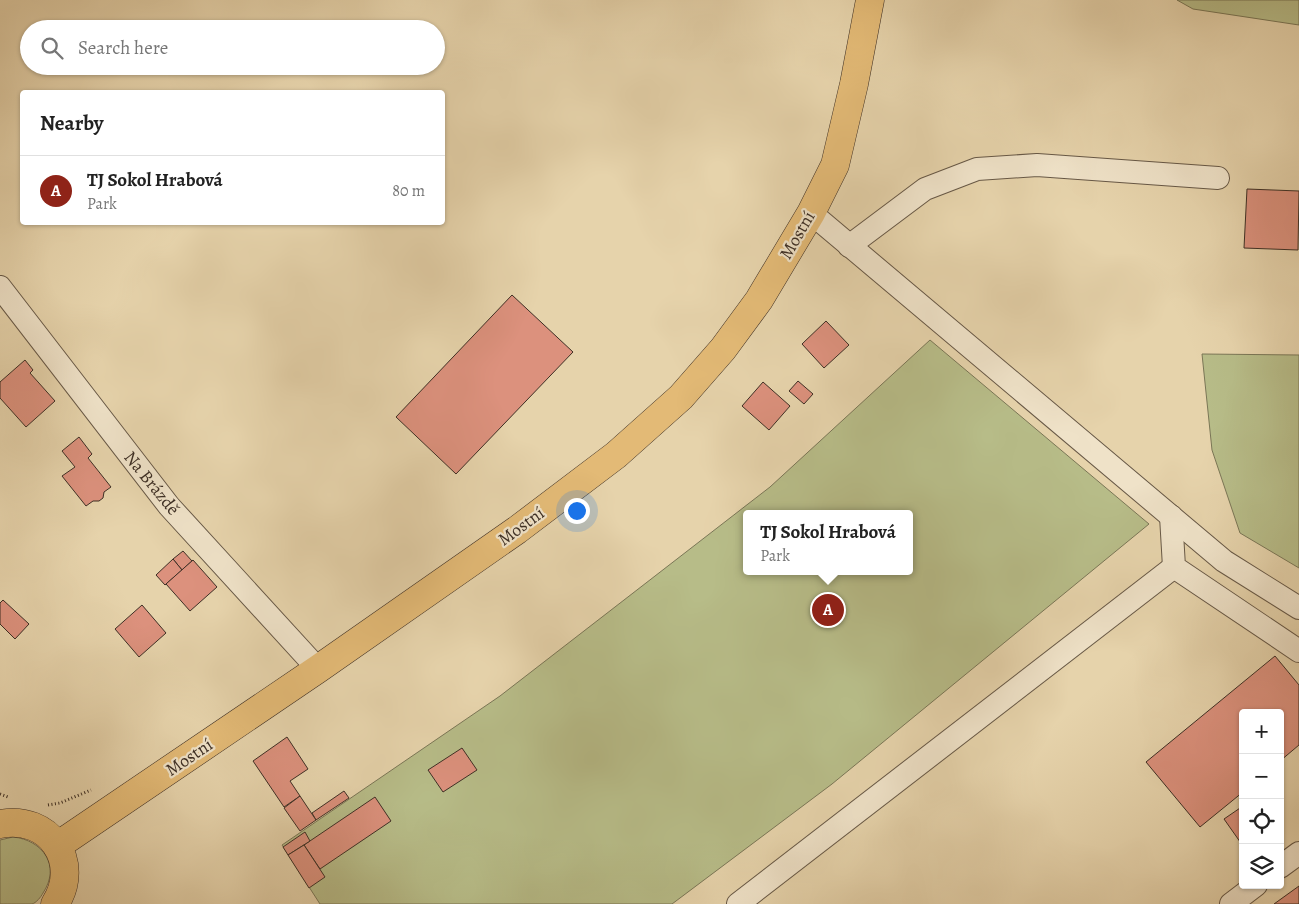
<!DOCTYPE html>
<html lang="en">
<head>
<meta charset="utf-8">
<style>
  body { margin:0; font-family:Alegreya,serif; background:#f2f2f2; color:#222 }
  .controls { position:absolute; right:15px; bottom:15px; display:grid; overflow:hidden; border-radius:5px; box-shadow:0 1px 4px #0004 }
  .controls button { width:45px; height:45px; display:grid; place-items:center; padding:0; border:0; border-bottom:1px solid #e0e0e0; background:#fff; color:#222; font:25px sans-serif }
  .you { position:absolute; left:576px; top:510px; width:18px; height:18px; margin:-12px; border:4px solid #fff; border-radius:50%; background:#1a73e8; box-shadow:0 0 0 8px #1a73e833 }
  .badge { display:grid; place-items:center; width:32px; height:32px; border-radius:50%; background:#8f2418; color:#fff; font-size:16px; font-weight:700 }
  .pin { position:absolute; translate:-50% -50%; border:2px solid #fff; box-shadow:0 1px 5px #0006 }
  .popup { position:absolute; left:743px; top:510px; width:170px; height:65px; box-sizing:border-box; display:grid; place-content:center; border-radius:5px; background:#fff; filter:drop-shadow(0 1px 4px #0005); font-size:16px; white-space:nowrap; color:#767676 }
  .popup b { font-size:19px; color:#222 }
  .popup::after { content:''; position:absolute; left:50%; top:100%; margin-left:-10px; border:10px solid transparent; border-top-color:#fff }
  .list { margin:0; padding:0; list-style:none }
  h2 { display:flex; justify-content:space-between; align-items:center; height:65px; margin:0; padding:0 20px; font-size:21px }
  h2 small { font-size:16px; font-weight:400; color:#767676 }
  .list li { display:grid; grid-template-columns:32px 1fr auto; gap:15px; align-items:center; box-sizing:border-box; height:70px; padding:0 20px; border-top:1px solid #e0e0e0 }
  .list b { display:block; font-size:19px; white-space:nowrap }
  .list p { margin:0; font-size:16px; white-space:nowrap; color:#767676 }
  .list em { font-size:16px; font-style:normal; color:#767676 }
  .icon { flex:none; width:28px; height:28px; fill:none; stroke:currentColor; stroke-width:2; stroke-linecap:round; stroke-linejoin:round }
  .map { position:relative; flex:none; width:1299px; height:904px; overflow:hidden }
  .search { position:absolute; background:#fff; box-shadow:0 1px 4px #0004; left:20px; top:20px; width:425px; height:55px; display:flex; align-items:center; gap:12px; box-sizing:border-box; padding:0 18px; border-radius:28px; color:#767676; font-size:19px }
  .panel { position:absolute; background:#fff; box-shadow:0 1px 4px #0004; left:20px; top:90px; width:425px; height:135px; border-radius:5px }
  .map>svg:first-child { display:block }
  .green { fill:#b7bc88; stroke:#7a7656; fill-rule:evenodd }
  .building { fill:#dc917d; stroke:#3d2f25 }
  .lines { fill:none; stroke-linecap:round; stroke-linejoin:round }
  .minor-casing { stroke:#675846; stroke-width:24 }
  .major-casing { stroke:#3d2f25; stroke-width:29 }
  .path { stroke:#3d2f25; stroke-width:3; stroke-dasharray:1 2.5; stroke-linecap:butt }
  .minor { stroke:#efe2c8; stroke-width:22 }
  .major { stroke:#e3ba76; stroke-width:28 }
  .labels { text-anchor:middle; dominant-baseline:central; stroke-width:4.5; stroke-linejoin:round; paint-order:stroke }
  .street-label { font-size:18px; fill:#3d2f25; stroke:#efe2c8 }
</style>
</head>
<body>
<div class="map">
<svg width="1299" height="904" viewBox="0 0 1299 904">
  <rect width="100%" height="100%" fill="#e6d3ab"/>
  <filter id="stains"><feTurbulence type="fractalNoise" baseFrequency=".004" numOctaves="4"/><feColorMatrix values="0 0 0 0 .2 0 0 0 0 .09 0 0 0 0 .02 0 0 0 .5 -.17"/></filter>
  <radialGradient id="worn" r=".72"><stop offset=".6" stop-color="#630" stop-opacity="0"/><stop offset="1" stop-color="#630" stop-opacity=".3"/></radialGradient>
  <g class="green">
    <path d="M1177 0H1299V25L1193 9Z"/>
    <path d="M930 340 1149 524 832 784 672 904H320L282 845 500 696 770 487ZM747 514H909V571H747Z"/>
    <path d="M1202 354 1299 355V568L1240 533 1212 450Z"/>
    <path d="M13 837C43 840 61 866 43 893 41 897 36 903 32 904 25 904 8 904 0 904V840Z"/>
  </g>
  <g class="building">
    <path d="M1247 189 1299 191 1298 250 1244 248Z"/>
    <path d="M512 295 573 352 456 474 396 417Z"/>
    <path d="M826 321 849 345 824 368 802 344Z"/>
    <path d="M25 360 33 370 30 373 55 401 26 427 0 398V382Z"/>
    <path d="M798 381 813 394 804 404 789 391Z"/>
    <path d="M763 382 790 406 769 430 742 406Z"/>
    <path d="M79 437 92 454 88 458 111 487 104 492 103 498 99 501H93L86 506 62 476 75 467 62 451Z"/>
    <path d="M183 551 192 561 182 570 173 559Z"/>
    <path d="M173 559 182 570 165 585 156 575Z"/>
    <path d="M193 560 217 587 190 611 166 584Z"/>
    <path d="M3 600 29 624 15 639 0 624V603Z"/>
    <path d="M142 605 166 633 139 657 115 629Z"/>
    <path d="M1275 656 1299 685V745L1280 761V713H1243V792L1200 827 1146 762Z"/>
    <path d="M287 737 308 769 290 781 300 796 284 807 253 761Z"/>
    <path d="M462 748 477 770 443 792 428 770Z"/>
    <path d="M344 791 349 798 316 820 312 813Z"/>
    <path d="M300 796 316 820 300 831 284 808Z"/>
    <path d="M375 797 391 821 320 869 304 845Z"/>
    <path d="M1243 806V846L1224 819Z"/>
    <path d="M305 832 310 841 288 855 283 847Z"/>
    <path d="M304 845 325 877 309 888 288 855Z"/>
    <path d="M1299 886V904H1274Z"/>
  </g>
  <g class="lines">
    <g class="minor-casing">
      <g id="minor">
        <path d="M811 213 1224 561 1299 608"/>
        <path d="M849 246 925 189 977 169 1037 165 1218 178"/>
        <path d="M0 287 169 506 318 669"/>
        <path d="M1171 516 1174 567 1299 651"/>
        <path d="M1280 867 1299 853"/>
        <path d="M738 904 1174 567"/>
        <path d="M1231 904 1256 885"/>
      </g>
    </g>
    <g class="major-casing">
      <g id="major">
        <path d="M0 824C49 814 82 862 55 904"/>
        <path d="M57 846 318 669 517 530 616 455 681 397 723 349 759 300 811 213 835 165 854 84 870 0"/>
      </g>
    </g>
    <g class="path">
      <path d="M0 794 8 797"/>
      <path d="M48 805 60 803 91 790"/>
    </g>
    <use href="#minor" class="minor"/>
    <use href="#major" class="major"/>
  </g>
  <g class="labels">
    <g class="street-label">
      <text transform="translate(797 235) rotate(-60)">Mostní</text>
      <text transform="translate(152 483) rotate(51)">Na Brázdě</text>
      <text transform="translate(521 526) rotate(-36)">Mostní</text>
      <text transform="translate(189 757) rotate(-34)">Mostní</text>
    </g>
  </g>
  <rect width="100%" height="100%" filter="url(#stains)"/>
  <rect width="100%" height="100%" fill="url(#worn)"/>
</svg>
<div class="controls">
<button>+</button>
<button>−</button>
<button><svg class="icon" aria-label="locate" viewBox="0 0 24 24"><circle cx="12" cy="12" r="6"/><path d="M12 2v4M12 18v4M2 12h4M18 12h4"/></svg></button>
<button><svg class="icon" aria-label="layers" viewBox="0 0 24 24"><path d="M12 4l9 5-9 5-9-5zM3 14l9 5 9-5"/></svg></button>
</div>
<div class="you"></div>
<div class="pin badge" style="left:828px;top:610px">A</div>
<div class="popup"><b>TJ Sokol Hrabová</b>Park</div>
<div class="search"><svg class="icon" aria-label="search" viewBox="0 0 24 24"><circle cx="10" cy="10" r="6"/><path d="M15 15l6 6"/></svg>Search here</div>
<section class="panel">
<h2>Nearby<small></small></h2>
<ul class="list">
<li><span class="badge">A</span><div><b>TJ Sokol Hrabová</b><p>Park</p></div><em>80 m</em></li>
</ul>
</section>
</div>
</body>
</html>
